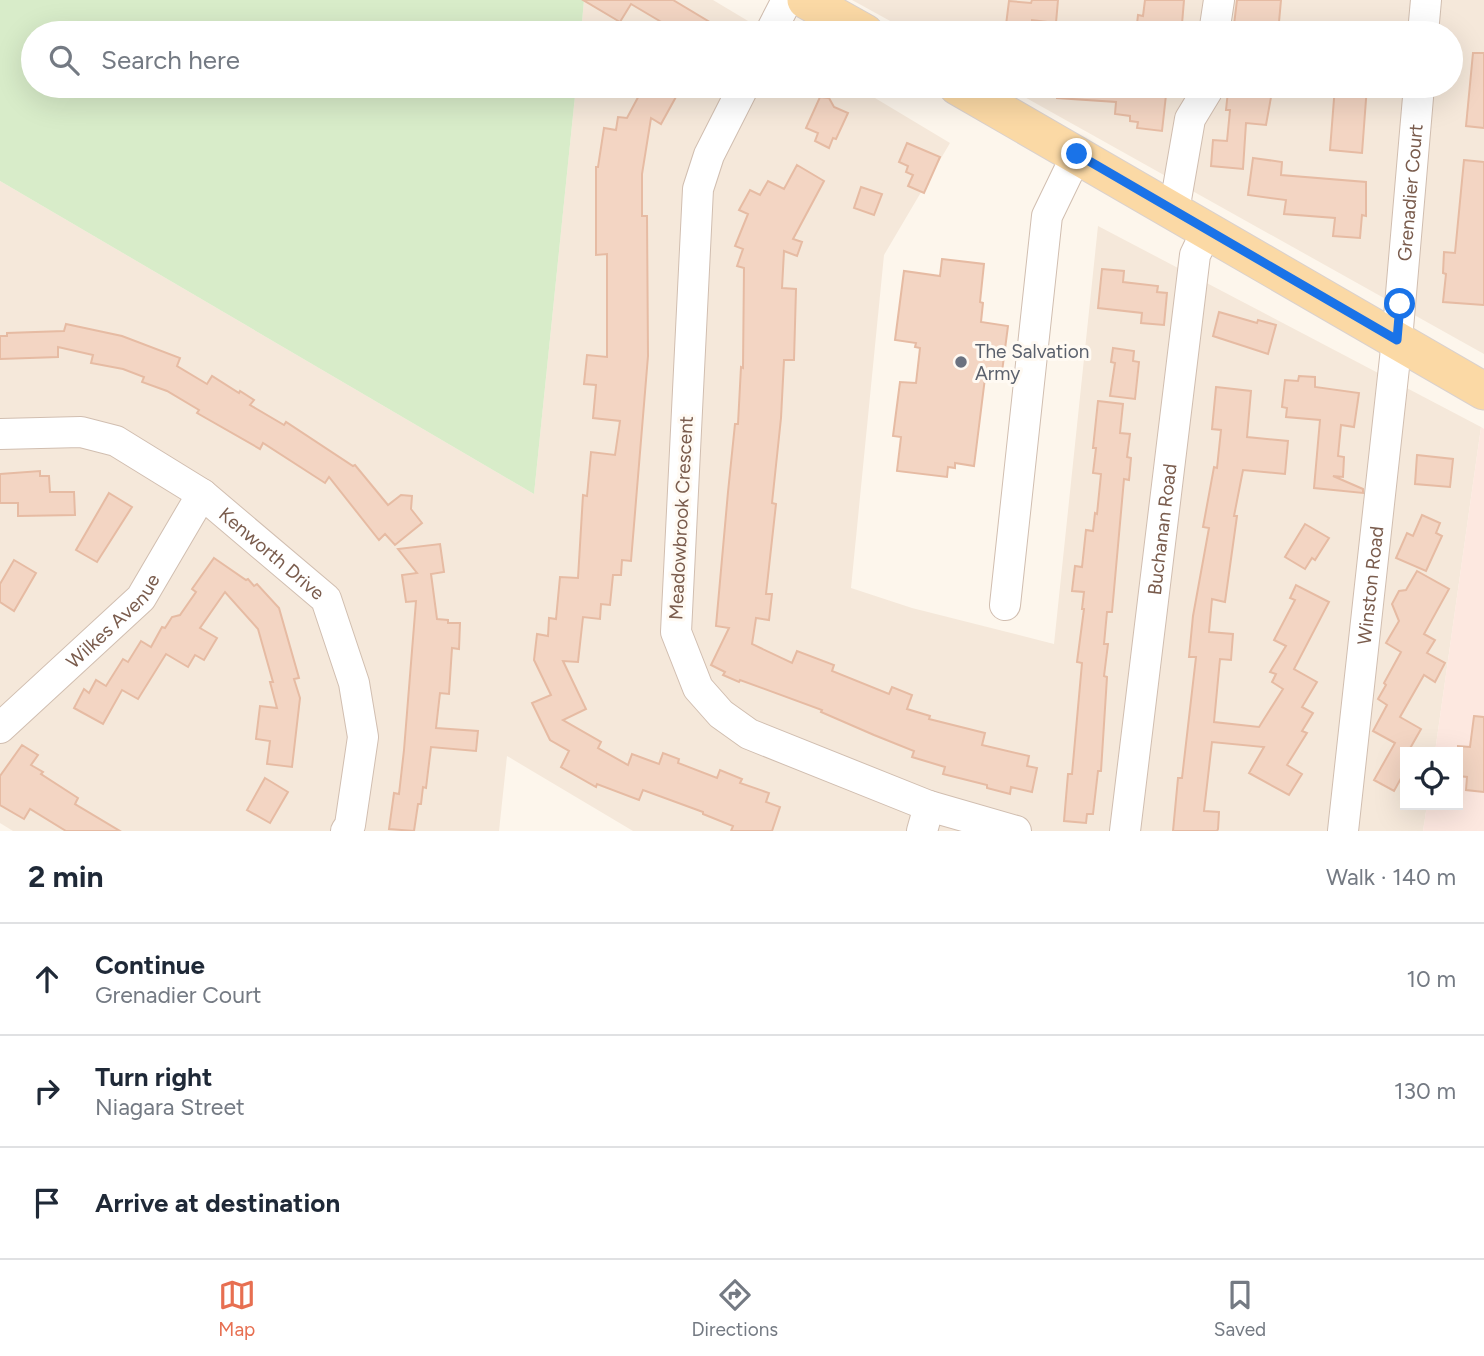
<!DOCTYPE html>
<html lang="en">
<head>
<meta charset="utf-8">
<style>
  body { margin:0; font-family:Figtree,sans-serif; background:#f6f6f7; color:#1f2937 }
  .controls { position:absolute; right:21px; bottom:21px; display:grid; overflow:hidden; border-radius:0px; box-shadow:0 7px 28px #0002 }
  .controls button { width:63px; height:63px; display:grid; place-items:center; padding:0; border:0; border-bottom:2px solid #e0e1e3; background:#fff; color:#1f2937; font:35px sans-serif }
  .stop { position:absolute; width:21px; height:21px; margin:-16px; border:5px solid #1a73e8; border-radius:50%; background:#fff }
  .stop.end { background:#1a73e8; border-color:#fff; box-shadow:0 2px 7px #0008 }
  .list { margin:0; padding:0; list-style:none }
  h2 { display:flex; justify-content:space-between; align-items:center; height:91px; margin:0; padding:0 28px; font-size:30px }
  h2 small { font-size:23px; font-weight:400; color:#747a83 }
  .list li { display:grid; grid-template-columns:46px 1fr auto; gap:21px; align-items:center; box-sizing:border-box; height:112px; padding:0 28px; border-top:2px solid #e0e1e3 }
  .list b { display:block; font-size:26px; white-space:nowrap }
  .list p { margin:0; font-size:23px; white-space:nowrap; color:#747a83 }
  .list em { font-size:23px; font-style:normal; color:#747a83 }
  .icon { flex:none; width:38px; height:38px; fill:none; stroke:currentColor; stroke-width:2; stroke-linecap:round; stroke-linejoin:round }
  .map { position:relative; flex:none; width:1484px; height:831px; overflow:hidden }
  .search { position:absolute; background:#fff; box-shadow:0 7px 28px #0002; left:21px; right:21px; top:21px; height:77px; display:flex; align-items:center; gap:18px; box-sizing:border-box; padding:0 24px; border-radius:38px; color:#747a83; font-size:26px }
  .sheet { height:427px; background:#fff }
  nav { display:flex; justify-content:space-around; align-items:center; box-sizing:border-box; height:98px; border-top:2px solid #e0e1e3; background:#fff; font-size:19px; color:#747a83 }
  nav a { display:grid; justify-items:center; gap:4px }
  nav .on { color:#e76f51 }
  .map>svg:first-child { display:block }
  .residential { fill:#f5e8da }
  .commercial { fill:#fde8e0 }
  .green { fill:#d8ecc9 }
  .building { fill:#f3d5c3; stroke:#e6bba3; stroke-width:2 }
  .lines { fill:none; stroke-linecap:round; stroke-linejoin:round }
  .minor-casing { stroke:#d1beb0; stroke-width:32 }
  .major-casing { stroke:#dad1cd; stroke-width:39 }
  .minor { stroke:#fff; stroke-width:30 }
  .major { stroke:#fbd9a5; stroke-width:37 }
  .route { stroke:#1a73e8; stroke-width:9 }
  .worship-dot { fill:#6b7280; stroke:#fffaf3; stroke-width:2.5 }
  .labels { text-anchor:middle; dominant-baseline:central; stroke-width:6; stroke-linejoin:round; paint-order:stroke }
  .street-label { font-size:19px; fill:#7a5c4d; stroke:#fffaf3 }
  .worship-label { font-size:19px; fill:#5b616d; stroke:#fffaf3; text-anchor:start }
</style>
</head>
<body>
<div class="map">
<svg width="1484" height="831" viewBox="0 0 1484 831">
  <rect width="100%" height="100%" fill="#fdf6ec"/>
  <g class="residential">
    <path d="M584 0H713L768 33H581Z"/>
    <path d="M852 0H1484V354L1005 86H1451V33H912Z"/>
    <path d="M576 86H855L950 143 884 255 851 588 912 608 1054 644 1098 226 1481 427 1435 752H1405V805H1427L1423 831H633L507 756 499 831H13L0 823V181L534 494Z"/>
  </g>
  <path class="commercial" d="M1481 427 1484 429V831H1423L1427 805H1458V752H1435Z"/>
  <path class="green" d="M0 0H584L581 33H33V86H576L534 494 0 181Z"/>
  <g class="building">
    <path d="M583 0H673L728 33H680L631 4 620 22Z"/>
    <path d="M1032 0H1058L1056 23 1032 20 1031 33H1005L1009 1 1031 3Z"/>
    <path d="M1145 0H1184L1182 24 1179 23 1178 32 1136 33 1138 15 1143 16Z"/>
    <path d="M1237 0H1281L1278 33H1233Z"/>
    <path d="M1473 53H1484V128L1466 126Z"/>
    <path d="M644 86H682L661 124 651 118 642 174V216H647L648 356 631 561 622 560 621 575H613L610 605 601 604 600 619 583 617 578 662 563 661 586 709 563 720 601 742 598 748 628 765 632 754 659 764 663 753 679 759 678 763 717 778 720 770 742 779 740 783 769 793 766 802 780 807 772 831H731L733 826 703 814V812L643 790 639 800 597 784 596 787 561 767 569 751 550 740 532 703 551 695 534 660 537 634 548 636 549 618 556 619 560 577 578 578 583 495 587 496 591 452 615 455 620 421 593 418 596 385 584 384 587 355 607 357V254L596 255V167H598L604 128 616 130 618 117 627 118Z"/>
    <path d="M1057 86H1167L1162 131 1137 128 1138 122 1130 121V116L1115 114 1116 102 1057 98Z"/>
    <path d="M1232 86H1273L1266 125 1246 123 1243 169 1211 166 1213 140 1227 141 1230 110H1226L1228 91 1231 92Z"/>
    <path d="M1335 86H1367L1362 153 1330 150Z"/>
    <path d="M820 97 829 98 834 107 848 113 836 139 833 138 829 148 815 141 818 133 806 128Z"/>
    <path d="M907 143 940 157 924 193 908 186 913 175 906 172 908 166 899 162Z"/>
    <path d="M1253 158 1282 162 1281 175 1366 182V216L1362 215 1360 238 1333 236 1335 218 1284 214 1286 200 1248 195Z"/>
    <path d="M1464 160 1484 162V305L1443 302 1446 274 1443 273 1444 252 1455 253Z"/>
    <path d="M797 165 824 181 793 239 802 242 797 256 784 251 782 288 796 289 794 360H784L781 418 772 503 776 504 766 594H772L769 620 756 618 752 644 792 663 797 651 834 665 832 671 889 694 892 687 912 695 907 709 930 716 929 719 985 733 982 745 1029 756 1027 766 1037 768 1032 792 1011 787 1010 794 987 788V785L943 774 945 767 912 757 914 751 874 735 821 712 822 710 740 680 739 682 723 675 725 672 711 665 729 628 716 626 728 492 735 424H738L741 367 743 368 744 268 737 266 743 249 735 246 748 214 739 210 750 190 760 195 768 181 784 189Z"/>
    <path d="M861 187 882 194 874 215 854 208Z"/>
    <path d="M942 259 984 264 980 302 983 303 981 322 1008 326 1002 372 986 370 974 466 955 463V468L948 467 947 477 897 471 901 437 893 436 900 382 916 383 920 348 915 347 916 343 895 340 904 271 940 276Z"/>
    <path d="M1102 269 1124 271 1123 282 1158 286 1157 292 1167 293 1164 325 1141 323 1142 313 1098 308Z"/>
    <path d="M1219 312 1257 323 1258 320 1276 325 1268 354 1213 336Z"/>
    <path d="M66 324 122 336 180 358 177 366 207 384 212 376 239 393 240 391 254 400 250 405 284 425 286 422 353 466 355 465 388 505 401 495 412 496 411 509 422 523 395 545 385 534 379 540 329 477 325 483 263 443 260 449 197 413 199 410 167 391 142 382 144 377 123 369 91 363 93 355 58 347V357L0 359V336H7V333L64 331Z"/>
    <path d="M1113 348 1134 351 1133 361 1139 362 1135 399 1110 396 1115 363 1111 362Z"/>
    <path d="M1299 376 1315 377V387L1359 393 1354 427 1341 425 1338 456 1344 457 1343 477 1333 476 1363 489V493L1314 488 1320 420 1286 417 1287 408 1282 407 1285 380 1298 381Z"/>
    <path d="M1216 387 1251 391 1247 437 1288 441 1285 474 1243 470 1234 516H1237L1225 602 1212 599 1209 632 1233 634 1231 660 1220 659 1214 722 1259 727 1283 689 1272 682 1276 674 1270 672 1286 646 1274 640 1295 600 1290 598 1296 585 1329 602 1294 669 1317 682 1302 707 1313 713 1302 731 1307 733 1287 765 1302 774 1289 795 1249 773 1264 747 1212 742 1204 811 1219 812 1218 829 1217 831H1173L1178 778H1182L1196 657H1189L1193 616 1209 528 1203 527 1214 467 1217 468 1221 430 1212 429Z"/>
    <path d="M1098 401 1123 404 1120 433 1130 434 1127 457 1131 458 1129 480 1124 479 1112 612H1107L1104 644H1108L1104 676 1107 677 1101 771H1098L1093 814H1087L1086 823 1064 821 1068 774H1072L1082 663 1077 662 1084 609H1082L1084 592 1072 591 1075 566 1082 567 1086 530 1093 531 1095 513 1097 514 1101 474 1093 473 1096 448H1093Z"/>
    <path d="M1417 455 1453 459 1450 487 1415 484Z"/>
    <path d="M40 471V476H49L50 492H74L75 515 18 516V503H0V474Z"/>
    <path d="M109 493 132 507 97 562 76 550Z"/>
    <path d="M1422 515 1440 523 1436 533 1442 536 1426 571 1396 558 1407 533 1413 536Z"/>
    <path d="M1305 524 1329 538 1315 560 1312 558 1305 569 1285 557Z"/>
    <path d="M440 544 444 572 431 574 437 619 448 620V623H460L459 649 452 648 449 694 440 693 436 728 478 731 476 751 431 747 426 788 423 787 421 804H418L414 831 389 829 394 793 399 794 404 750 416 601 406 602 402 575 417 573 398 549Z"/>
    <path d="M214 558 246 580 248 579 254 586 257 584 279 608 299 678 294 679 300 698 292 767 267 764 270 741 256 739 260 706 277 708 270 682H273L258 629 225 592 200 628 217 638 204 660 195 655 188 667 166 654 138 699 122 690 103 724 74 708 84 689 89 693 96 680 106 686 123 659 128 662 141 641 151 647 162 627 165 628 172 617 180 615 196 592 192 589Z"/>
    <path d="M14 560 36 573 14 611 0 602V584Z"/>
    <path d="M1417 571 1449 589 1424 634 1435 640 1427 653 1445 663 1435 682 1424 675 1400 717 1421 729 1408 752H1405V771L1394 791 1374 780 1395 743 1373 731 1387 705 1378 699 1386 685 1384 683 1401 652 1386 643 1399 621 1392 604 1399 591 1406 590Z"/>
    <path d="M1474 716 1484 717V792L1466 790 1467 777 1458 776V746L1470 747Z"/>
    <path d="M22 745 38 755 31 765 43 772 41 774 78 798 75 804 120 831H66L30 809 24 819 0 805V776Z"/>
    <path d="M265 778 288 792 270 823 247 810Z"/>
  </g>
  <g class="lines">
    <g class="minor-casing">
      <g id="minor">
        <path d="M770 33 787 0"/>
        <path d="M1214 33 1219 0"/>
        <path d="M1423 33 1426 0"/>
        <path d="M744 86 709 155 698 189 676 632 698 688 721 714 749 734 929 806 1016 831"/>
        <path d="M1174 211 1190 119 1207 91V86"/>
        <path id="s1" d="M0 434 81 432 116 441 202 494 326 599 354 683 363 737 350 825 346 831"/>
        <path d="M1005 605 1047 216 1077 154"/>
        <path id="s2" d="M0 728 141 598 202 494"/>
        <path d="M922 831 929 806"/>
        <path id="s3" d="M1125 831 1195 255 1207 230"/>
        <path id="s4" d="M1343 831 1397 340 1419 86"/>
      </g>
    </g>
    <g class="major-casing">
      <g id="major">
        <path d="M806 0 865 33"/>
        <path d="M957 86 1484 391"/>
      </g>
    </g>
    <use href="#minor" class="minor"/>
    <use href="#major" class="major"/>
  </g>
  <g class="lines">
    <path class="route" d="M1077 154 1397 340 1400 304"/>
  </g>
  <circle class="worship-dot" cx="961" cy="362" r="7"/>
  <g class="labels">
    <g class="street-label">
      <text stroke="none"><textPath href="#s4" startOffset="642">Grenadier Court</textPath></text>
      <text transform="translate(681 518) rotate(-87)">Meadowbrook Crescent</text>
      <text stroke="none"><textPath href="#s3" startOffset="304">Buchanan Road</textPath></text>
      <text stroke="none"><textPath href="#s1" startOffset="310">Kenworth Drive</textPath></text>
      <text stroke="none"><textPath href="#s4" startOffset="247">Winston Road</textPath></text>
      <text stroke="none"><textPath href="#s2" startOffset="156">Wilkes Avenue</textPath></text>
    </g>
    <g class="worship-label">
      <text x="975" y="351">The Salvation<tspan x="975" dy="22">Army</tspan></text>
    </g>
  </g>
</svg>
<div class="controls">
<button><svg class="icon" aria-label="locate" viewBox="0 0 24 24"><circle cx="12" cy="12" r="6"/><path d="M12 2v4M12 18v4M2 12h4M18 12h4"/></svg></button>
</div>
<div class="stop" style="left:1400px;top:304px"></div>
<div class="stop end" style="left:1077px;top:154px"></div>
<div class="search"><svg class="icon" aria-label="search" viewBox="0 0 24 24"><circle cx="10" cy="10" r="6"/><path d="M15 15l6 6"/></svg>Search here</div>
</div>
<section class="sheet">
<h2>2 min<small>Walk · 140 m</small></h2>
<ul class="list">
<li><svg class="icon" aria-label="ahead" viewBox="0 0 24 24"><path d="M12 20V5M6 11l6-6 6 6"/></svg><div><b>Continue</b><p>Grenadier Court</p></div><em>10 m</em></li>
<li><svg class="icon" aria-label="right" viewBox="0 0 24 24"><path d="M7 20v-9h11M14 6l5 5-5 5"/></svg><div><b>Turn right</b><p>Niagara Street</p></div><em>130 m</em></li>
<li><svg class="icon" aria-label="arrive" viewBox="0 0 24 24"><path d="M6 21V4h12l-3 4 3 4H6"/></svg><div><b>Arrive at destination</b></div></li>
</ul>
</section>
<nav>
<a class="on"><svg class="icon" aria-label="map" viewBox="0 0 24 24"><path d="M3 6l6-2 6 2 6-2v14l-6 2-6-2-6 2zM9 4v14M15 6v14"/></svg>Map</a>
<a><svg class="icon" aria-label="directions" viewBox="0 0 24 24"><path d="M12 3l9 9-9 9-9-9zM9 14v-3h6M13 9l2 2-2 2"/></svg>Directions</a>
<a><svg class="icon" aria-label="saved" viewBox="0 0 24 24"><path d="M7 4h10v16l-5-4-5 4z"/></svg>Saved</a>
</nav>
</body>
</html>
